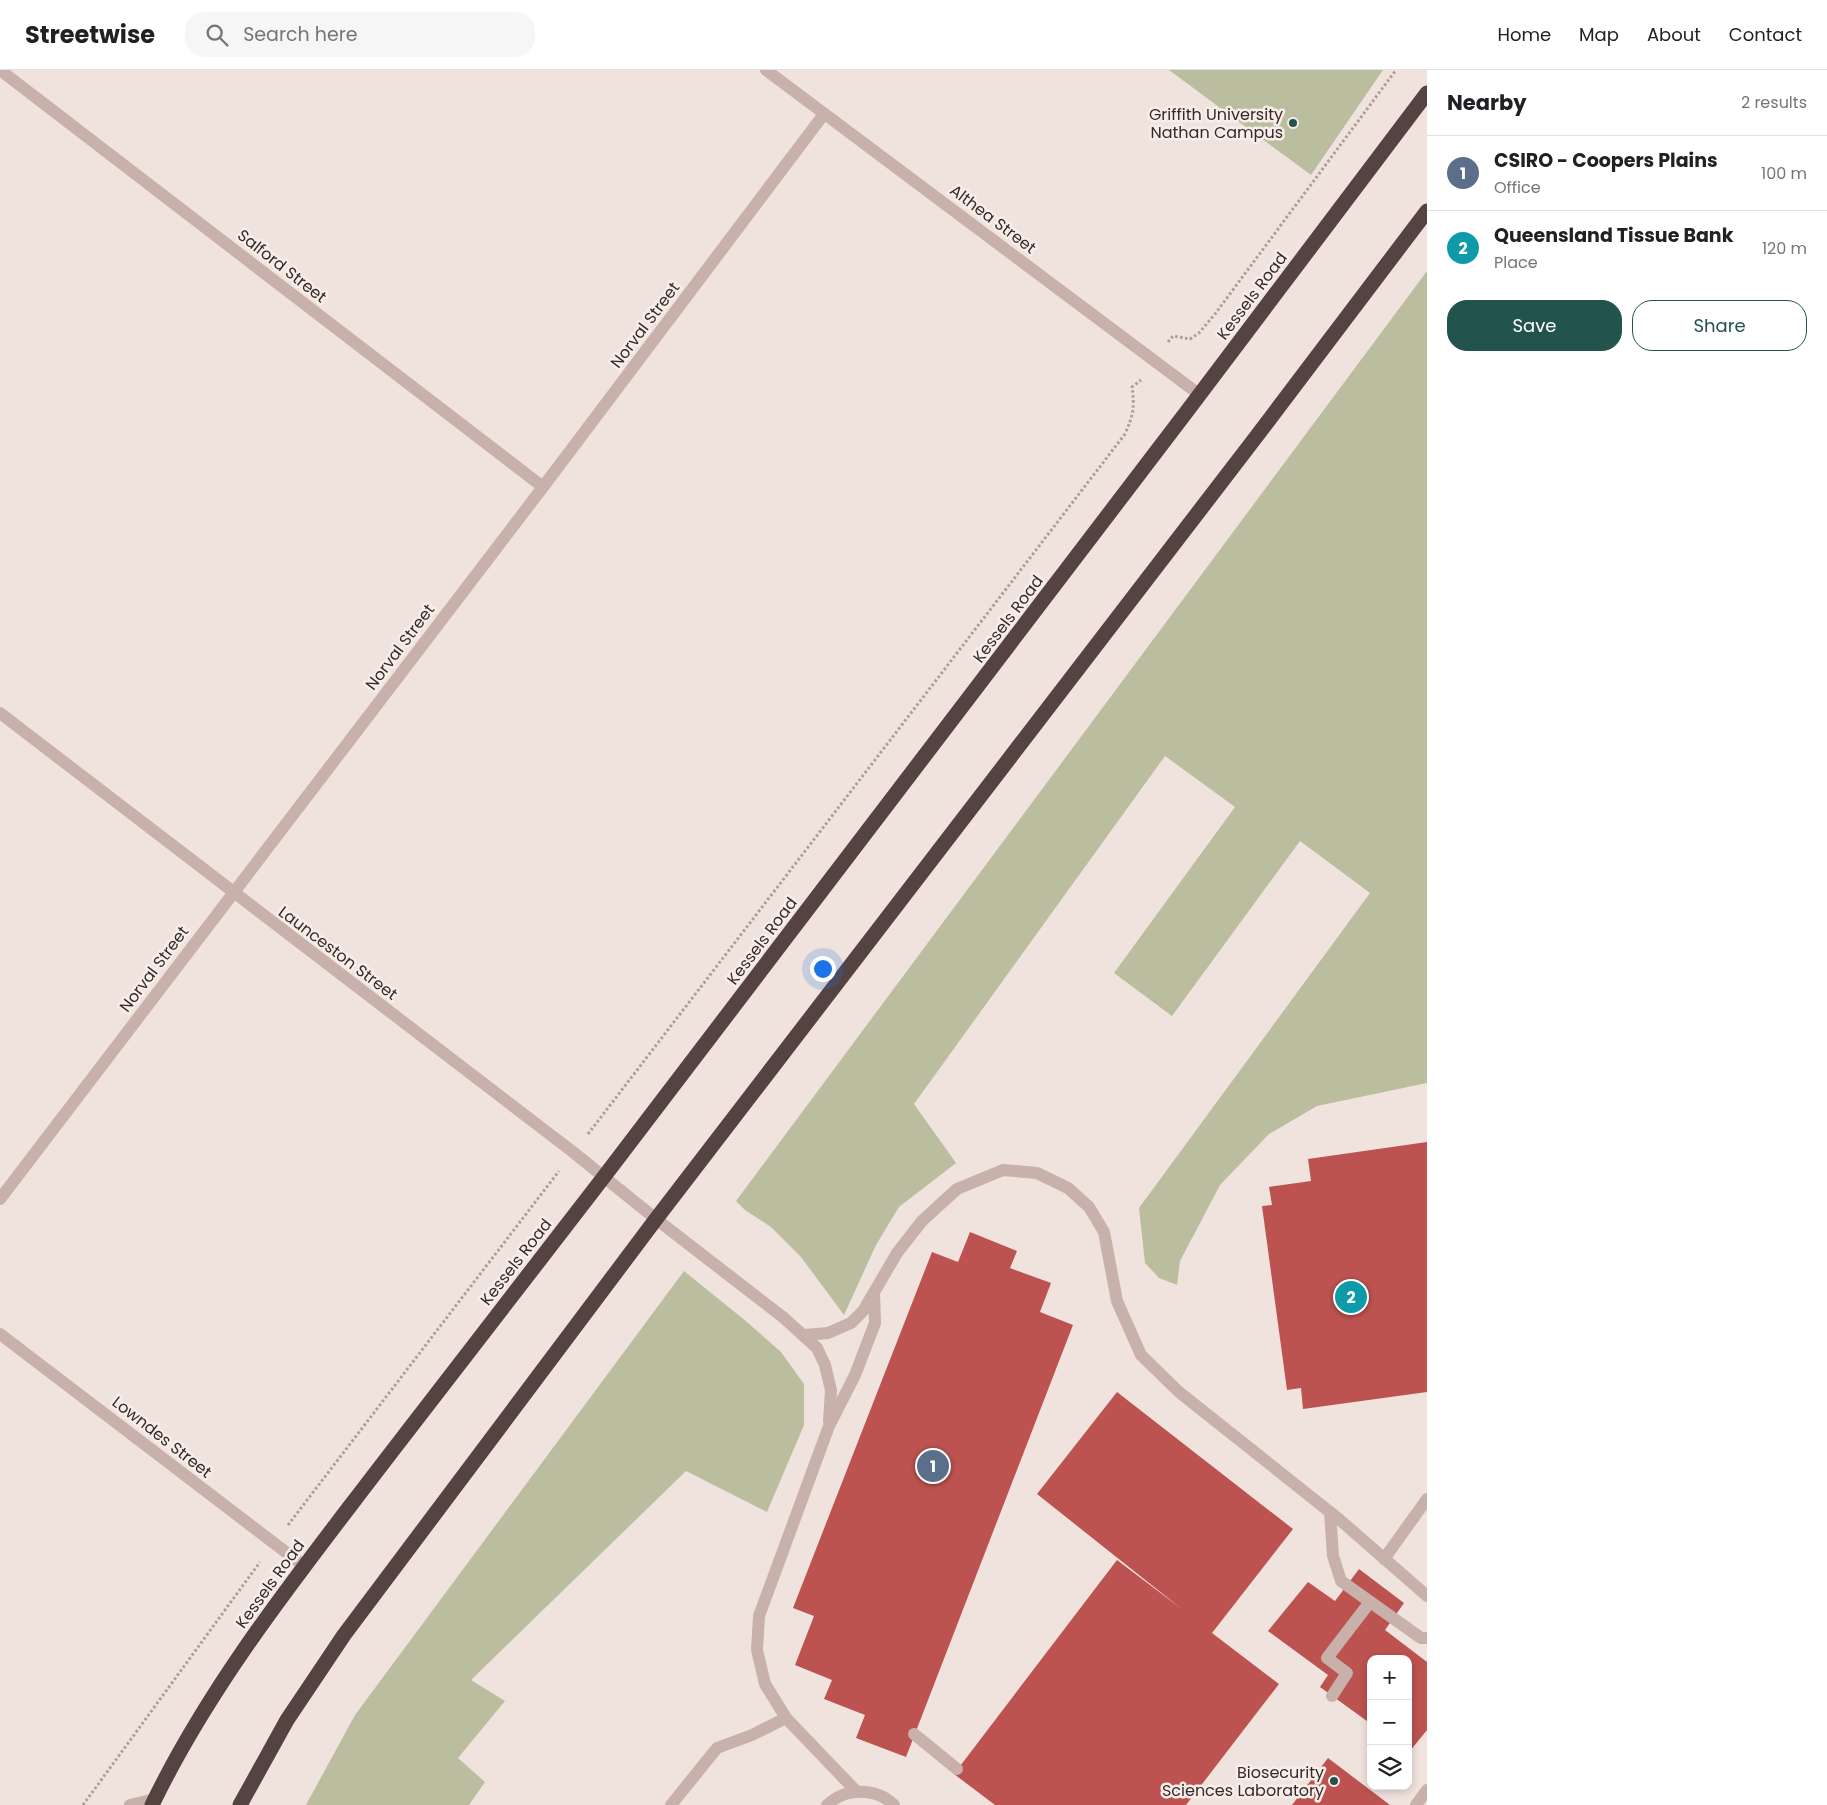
<!DOCTYPE html>
<html lang="en">
<head>
<meta charset="utf-8">
<style>
  body { margin:0; font-family:Poppins,sans-serif; background:#f6f6f6; color:#202124 }
  .controls { position:absolute; right:15px; bottom:15px; display:grid; overflow:hidden; border-radius:10px; box-shadow:0 2px 8px #0003 }
  .controls button { width:45px; height:45px; display:grid; place-items:center; padding:0; border:0; border-bottom:1px solid #e0e0e0; background:#fff; color:#202124; font:25px sans-serif }
  .you { position:absolute; left:822px; top:898px; width:18px; height:18px; margin:-12px; border:4px solid #fff; border-radius:50%; background:#1a73e8; box-shadow:0 0 0 8px #1a73e833 }
  .badge { display:grid; place-items:center; width:32px; height:32px; border-radius:50%; background:#22534c; color:#fff; font-size:16px; font-weight:700 }
  .pin { position:absolute; translate:-50% -50%; border:2px solid #fff; box-shadow:0 1px 5px #0006 }
  .list { margin:0; padding:0; list-style:none }
  h2 { display:flex; justify-content:space-between; align-items:center; height:65px; margin:0; padding:0 20px; font-size:21px }
  h2 small { font-size:16px; font-weight:400; color:#757577 }
  .list li { display:grid; grid-template-columns:32px 1fr auto; gap:15px; align-items:center; box-sizing:border-box; height:75px; padding:0 20px; border-top:1px solid #e0e0e0 }
  .list b { display:block; font-size:19px; white-space:nowrap }
  .list p { margin:0; font-size:16px; white-space:nowrap; color:#757577 }
  .list em { font-size:16px; font-style:normal; color:#757577 }
  .actions { display:flex; gap:10px; padding:15px 20px }
  .actions a { flex:1; padding:11px 0; border:1px solid #22534c; border-radius:20px; text-align:center; font-size:18px; color:#22534c }
  .actions .main { background:#22534c; color:#fff }
  .icon { flex:none; width:28px; height:28px; fill:none; stroke:currentColor; stroke-width:2; stroke-linecap:round; stroke-linejoin:round }
  .map { position:relative; flex:none; width:1427px; height:1735px; overflow:hidden }
  header { display:flex; align-items:center; gap:30px; box-sizing:border-box; height:70px; padding:0 25px; background:#fff; border-bottom:1px solid #e0e0e0 }
  header strong { font-size:24px }
  nav { display:flex; gap:28px; margin-inline-start:auto; font-size:18px }
  .search { width:350px; height:45px; background:#f6f6f6; display:flex; align-items:center; gap:12px; box-sizing:border-box; padding:0 18px; border-radius:20px; color:#757577; font-size:19px }
  main { display:flex }
  aside { flex:1; background:#fff }
  .map>svg:first-child { display:block }
  .green { fill:#babe9e }
  .building { fill:#bc5350 }
  .lines { fill:none; stroke-linecap:round; stroke-linejoin:round }
  .path { stroke:#b39b94; stroke-width:3; stroke-dasharray:2.5 2.5; stroke-linecap:butt }
  .lane { stroke:#c7b1aa; stroke-width:12 }
  .street { stroke:#c7b1aa; stroke-width:12 }
  .highway { stroke:#554341; stroke-width:15 }
  .poi-dot { fill:#22534c; stroke:#f8eee9; stroke-width:2 }
  .labels { text-anchor:middle; dominant-baseline:central; stroke-width:5; stroke-linejoin:round; paint-order:stroke }
  .poi-label { font-size:16px; fill:#352a29; stroke:#f8eee9; text-anchor:end }
  .street-label { font-size:16px; fill:#352a29; stroke:#f8eee9 }
</style>
</head>
<body>
<header>
<strong>Streetwise</strong>
<div class="search"><svg class="icon" aria-label="search" viewBox="0 0 24 24"><circle cx="10" cy="10" r="6"/><path d="M15 15l6 6"/></svg>Search here</div>
<nav><a>Home</a><a>Map</a><a>About</a><a>Contact</a></nav>
</header>
<main>
<div class="map">
<svg width="1427" height="1735" viewBox="0 0 1427 1735">
  <rect width="100%" height="100%" fill="#f0e3dd"/>
  <g class="green">
    <path d="M1169 0H1383L1311 105Z"/>
    <path d="M1427 201V1013L1317 1036 1269 1064 1220 1115 1180 1191 1177 1215 1159 1208 1145 1193 1139 1138 1370 823 1300 771 1172 946 1114 903 1235 737 1165 686 914 1034 956 1093 899 1137 876 1175 844 1245 801 1187 771 1157 745 1140 736 1131Z"/>
    <path d="M684 1201 747 1252 781 1282 804 1314V1355L767 1442 686 1401 471 1610 505 1631 458 1688 485 1712 469 1735H306L355 1645Z"/>
  </g>
  <g class="building">
    <path d="M1427 1072V1322L1303 1339 1301 1318 1287 1320 1262 1136 1272 1135 1269 1117 1311 1111 1308 1089Z"/>
    <path d="M970 1162 1017 1181 1010 1198 1051 1213 1040 1242 1073 1255 906 1687 856 1668 865 1645 824 1629 832 1610 795 1595 814 1546 793 1538 932 1182 958 1192Z"/>
    <path d="M1117 1322 1293 1459 1212 1563 1279 1614 1186 1735H995L954 1704 1117 1490 1183 1540 1037 1424Z"/>
    <path d="M1359 1499 1404 1533 1385 1560 1427 1592V1660L1410 1681 1408 1680V1589H1371V1654L1320 1617 1328 1605 1268 1561 1308 1512 1335 1531Z"/>
    <path d="M1328 1688 1390 1735H1292Z"/>
  </g>
  <g class="lines">
    <g class="path">
      <path d="M1168 272 1173 266 1190 269 1199 263 1215 244 1396 0"/>
      <path d="M588 1064 1125 364C1133 346 1135 337 1132 317L1141 310"/>
      <path d="M288 1455 559 1101"/>
      <path d="M83 1735 260 1492"/>
    </g>
    <g class="lane">
      <path d="M656 1149 784 1248 817 1278 825 1295 831 1320 829 1351"/>
      <path d="M805 1265 828 1263 851 1253 863 1241 897 1183 922 1151 957 1119 1003 1100 1037 1103 1068 1118 1089 1137 1104 1162 1117 1231 1141 1285 1179 1322 1340 1450 1427 1526"/>
      <path d="M1330 1442 1333 1486 1341 1511 1421 1568H1427"/>
      <path d="M1384 1489 1427 1429"/>
      <path d="M856 1721 786 1648 765 1614 757 1580 759 1546 829 1356 855 1305 875 1253 874 1224"/>
      <path d="M130 1735 155 1729"/>
      <path d="M671 1735 717 1678 752 1665 786 1648"/>
      <path d="M827 1735C845 1718 875 1717 894 1735"/>
      <path d="M1416 1735 1427 1720"/>
    </g>
    <g class="street">
      <path d="M0 0 543 417"/>
      <path d="M766 0 1200 325"/>
      <path d="M0 643 573 1082 656 1149"/>
      <path d="M0 1129 543 417 824 44"/>
      <path d="M0 1264 304 1496"/>
      <path d="M1332 1626 1347 1603 1327 1588 1370 1532"/>
      <path d="M914 1664 957 1699"/>
    </g>
    <g class="highway">
      <path d="M152 1735C208 1619 289 1516 367 1414 445 1312 524 1211 603 1108 879 748 1154 386 1427 23"/>
      <path d="M240 1735 287 1650 344 1565 656 1149 1256 367 1427 141"/>
    </g>
  </g>
  <g class="poi-dot">
    <circle cx="1293" cy="53" r="5"/>
    <circle cx="1334" cy="1711" r="5"/>
  </g>
  <g class="labels">
    <g class="poi-label">
      <text x="1283" y="44">Griffith University<tspan x="1283" dy="18">Nathan Campus</tspan></text>
      <text x="1324" y="1702">Biosecurity<tspan x="1324" dy="18">Sciences Laboratory</tspan></text>
    </g>
    <g class="street-label">
      <text transform="translate(993 149) rotate(37)">Althea Street</text>
      <text transform="translate(282 196) rotate(38)">Salford Street</text>
      <text transform="translate(1252 226) rotate(-53)">Kessels Road</text>
      <text transform="translate(645 255) rotate(-53)">Norval Street</text>
      <text transform="translate(1008 549) rotate(-53)">Kessels Road</text>
      <text transform="translate(400 577) rotate(-53)">Norval Street</text>
      <text transform="translate(762 871) rotate(-53)">Kessels Road</text>
      <text transform="translate(338 883) rotate(37)">Launceston Street</text>
      <text transform="translate(154 899) rotate(-53)">Norval Street</text>
      <text transform="translate(516 1192) rotate(-52)">Kessels Road</text>
      <text transform="translate(162 1367) rotate(38)">Lowndes Street</text>
      <text transform="translate(270 1514) rotate(-54)">Kessels Road</text>
    </g>
  </g>
</svg>
<div class="controls">
<button>+</button>
<button>−</button>
<button><svg class="icon" aria-label="layers" viewBox="0 0 24 24"><path d="M12 4l9 5-9 5-9-5zM3 14l9 5 9-5"/></svg></button>
</div>
<div class="you"></div>
<div class="pin badge" style="left:933px;top:1396px;background:#5c6f8a">1</div>
<div class="pin badge" style="left:1351px;top:1227px;background:#0f9aa8">2</div>
</div>
<aside>
<h2>Nearby<small>2 results</small></h2>
<ul class="list">
<li><span class="badge" style="background:#5c6f8a">1</span><div><b>CSIRO - Coopers Plains</b><p>Office</p></div><em>100 m</em></li>
<li><span class="badge" style="background:#0f9aa8">2</span><div><b>Queensland Tissue Bank</b><p>Place</p></div><em>120 m</em></li>
</ul>
<div class="actions"><a class="main">Save</a><a>Share</a></div>
</aside>
</main>
</body>
</html>
